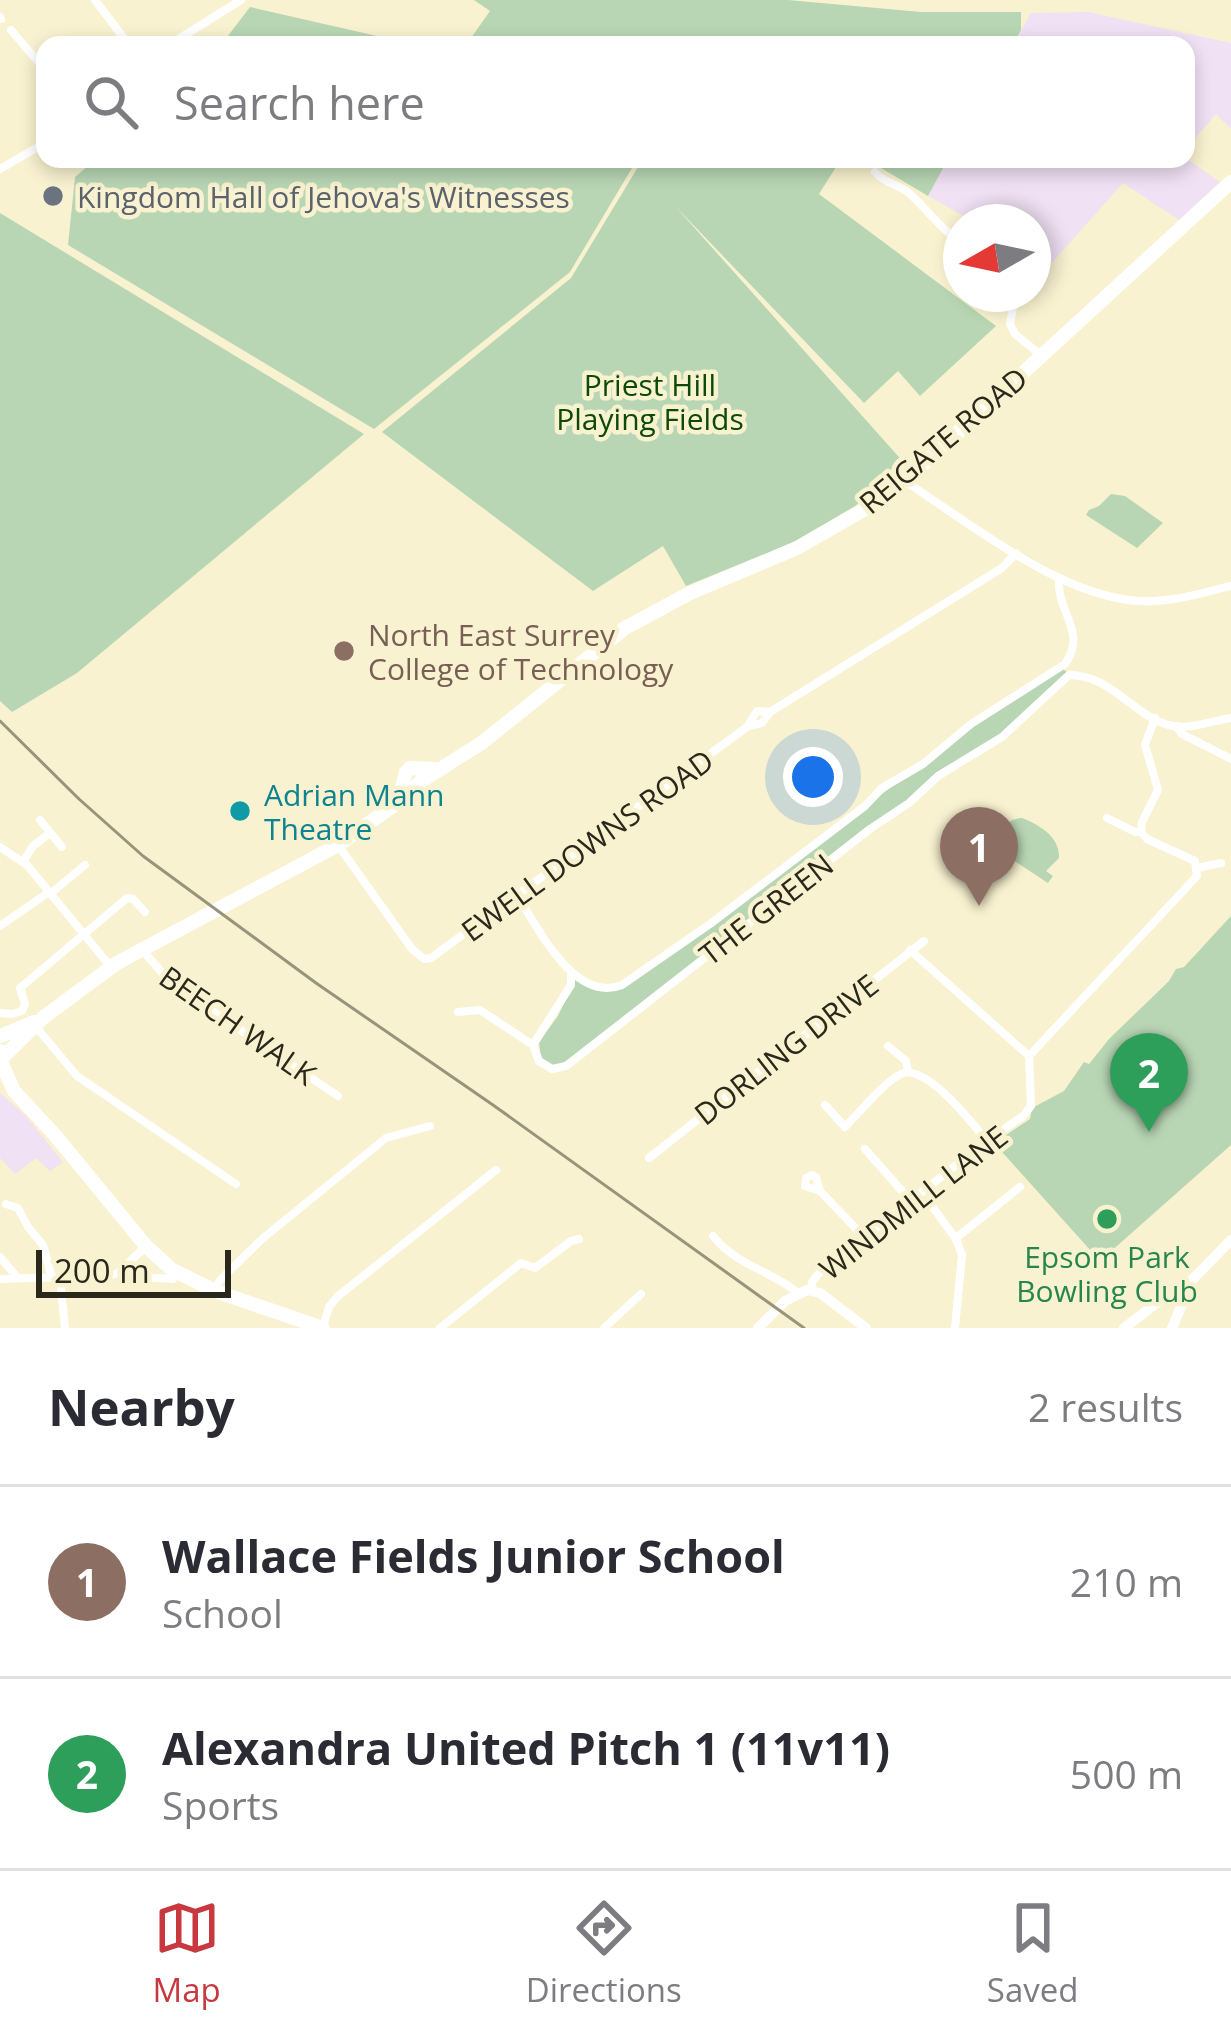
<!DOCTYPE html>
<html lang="en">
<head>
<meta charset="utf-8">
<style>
  body { margin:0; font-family:"Open Sans",sans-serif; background:#f2f2f3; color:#2b2b33 }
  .compass { position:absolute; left:943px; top:204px; width:108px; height:108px; border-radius:50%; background:#fff; box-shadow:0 6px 18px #0003; rotate:261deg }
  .scale { position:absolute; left:36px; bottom:30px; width:195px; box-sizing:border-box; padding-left:12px; border:6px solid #2a281b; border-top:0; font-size:33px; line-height:42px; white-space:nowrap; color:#2a281b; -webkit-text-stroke:9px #f9f2d0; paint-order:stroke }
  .you { position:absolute; left:813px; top:777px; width:42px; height:42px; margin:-30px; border:9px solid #fff; border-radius:50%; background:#1a73e8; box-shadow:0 0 0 18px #1a73e833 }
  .badge { display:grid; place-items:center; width:78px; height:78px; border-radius:50%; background:#c8383f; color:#fff; font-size:39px; font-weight:700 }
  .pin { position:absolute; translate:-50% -99px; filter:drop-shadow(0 3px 6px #0008) }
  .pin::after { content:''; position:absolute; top:63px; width:42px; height:36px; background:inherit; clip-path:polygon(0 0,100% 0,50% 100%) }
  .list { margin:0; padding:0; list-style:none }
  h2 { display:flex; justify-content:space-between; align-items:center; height:156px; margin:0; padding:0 48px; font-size:51px }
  h2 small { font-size:39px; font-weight:400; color:#7c7c81 }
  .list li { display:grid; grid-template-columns:78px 1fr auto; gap:36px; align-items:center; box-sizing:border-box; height:192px; padding:0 48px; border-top:3px solid #e1e1e2 }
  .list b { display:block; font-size:45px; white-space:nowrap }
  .list p { margin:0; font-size:39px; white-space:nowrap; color:#7c7c81 }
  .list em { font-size:39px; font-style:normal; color:#7c7c81 }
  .icon { flex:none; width:66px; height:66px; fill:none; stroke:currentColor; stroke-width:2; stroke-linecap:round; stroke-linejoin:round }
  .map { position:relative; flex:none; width:1231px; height:1328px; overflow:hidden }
  .search { position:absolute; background:#fff; box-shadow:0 6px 18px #0003; left:36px; right:36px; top:36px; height:132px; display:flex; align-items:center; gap:30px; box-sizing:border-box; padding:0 42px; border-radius:24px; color:#7c7c81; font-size:45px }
  .sheet { height:540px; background:#fff }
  nav { display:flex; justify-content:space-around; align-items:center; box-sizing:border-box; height:168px; border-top:3px solid #e1e1e2; background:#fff; font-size:33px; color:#7c7c81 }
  nav a { display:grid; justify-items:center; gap:6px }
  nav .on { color:#c8383f }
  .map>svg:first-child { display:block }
  .commercial { fill:#f0e1f4 }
  .green { fill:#b8d6b4 }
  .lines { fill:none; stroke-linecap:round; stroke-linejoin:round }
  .minor { stroke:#fff; stroke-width:8 }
  .major { stroke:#fff; stroke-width:10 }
  .highway { stroke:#fff; stroke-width:14 }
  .rail { stroke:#98937b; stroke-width:3 }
  .worship-dot { fill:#6b7280; stroke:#f9f2d0; stroke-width:4.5 }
  .education-dot { fill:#8d6e63; stroke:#f9f2d0; stroke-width:4.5 }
  .culture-dot { fill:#0f9aa8; stroke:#f9f2d0; stroke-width:4.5 }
  .leisure-dot { fill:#2e9e5b; stroke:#f9f2d0; stroke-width:4.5 }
  .labels { text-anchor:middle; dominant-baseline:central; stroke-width:9; stroke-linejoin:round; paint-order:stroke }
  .worship-label { font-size:30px; fill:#5b616d; stroke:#f9f2d0; text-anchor:start }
  .park-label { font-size:30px; fill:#0d4a08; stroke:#f9f2d0 }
  .street-label { font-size:30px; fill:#2a281b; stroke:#f9f2d0 }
  .education-label { font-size:30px; fill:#785e54; stroke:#f9f2d0; text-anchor:start }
  .culture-label { font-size:30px; fill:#0d838f; stroke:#f9f2d0; text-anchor:start }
  .leisure-label { font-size:30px; fill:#27864d; stroke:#f9f2d0 }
</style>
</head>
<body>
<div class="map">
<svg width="1231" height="1328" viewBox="0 0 1231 1328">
  <rect width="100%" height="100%" fill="#f9f2d0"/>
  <g class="commercial">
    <path d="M1088 12 1231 43V129L1216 114 1186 149V45H1013L1031 13Z"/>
    <path d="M1186 158 1220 182 1179 220 1123 183 1050 265 1033 255V222H974L928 196 948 159Z"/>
    <path d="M0 1093 25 1115 63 1162 50 1171 36 1158 15 1174 0 1158Z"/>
  </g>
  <g class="green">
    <path d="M474 0H788L921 12H1021V30L1013 45H466L490 11Z"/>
    <path d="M250 7 377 36 396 45H221Z"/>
    <path d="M96 159H841L819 194 996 326 920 396 898 371 864 403 675 206 906 465 855 506 792 543 686 586 663 546 593 591 382 432 571 278 638 167 635 163 570 272 374 429 68 245 75 177Z"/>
    <path d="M866 159H948L928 196Z"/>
    <path d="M0 213 364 434 77 673 12 712 0 701Z"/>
    <path d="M1111 494 1125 496 1163 523 1137 548 1086 515 1089 510 1099 506Z"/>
    <path d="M1063 669 1067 672 996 738 908 801 565 1063 552 1066 541 1058 539 1042 558 1016 575 980 607 990 636 980 972 726Z"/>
    <path d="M1022 818C1040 825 1060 837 1059 858L1046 871 1053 876 1048 883 987 843 991 836 999 840C1001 827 1008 819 1022 818Z"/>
    <path d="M1231 916V1145L1100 1261 994 1143 1030 1119 1032 1108 1064 1091 1084 1062 1089 1064 1109 1039 1169 981 1176 969 1184 967Z"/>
  </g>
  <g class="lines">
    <g class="minor">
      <path d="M95 0 129 45"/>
      <path d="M0 17 1 19"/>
      <path d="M11 30 45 70"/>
      <path d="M169 45 241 0"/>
      <path d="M0 169 45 143"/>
      <path d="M875 172C885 184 898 184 909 193 927 209 940 229 961 242"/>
      <path d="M1033 278V279"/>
      <path d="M1026 294 1013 307 1010 324 1015 334 1042 356"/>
      <path d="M906 482C971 524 1060 596 1138 601 1170 603 1201 593 1231 586"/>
      <path d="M1176 726 1182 734 1231 759"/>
      <path d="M747 727 757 711 770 712"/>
      <path d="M1107 818 1135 832H1141"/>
      <path d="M40 820 62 847"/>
      <path d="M338 845 412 949 424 959 431 958 747 727 762 723 770 712 1002 568 1016 553"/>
      <path d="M0 847 27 865 110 966"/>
      <path d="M23 862 33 846 50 833"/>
      <path d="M1197 868 1221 863"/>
      <path d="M50 894 85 865"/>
      <path d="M517 896C539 928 574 1004 622 985L710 924 865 806 882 788 923 764 971 724 1065 664C1088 630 1056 613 1059 578"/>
      <path d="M0 926 49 892"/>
      <path d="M910 950 1029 1056"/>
      <path d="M143 951 172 984 338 1096"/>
      <path d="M571 973V985L533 1045 539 1061 552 1069 566 1066 575 1059 870 829 909 803 938 776 1002 737 1069 675C1114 675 1133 718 1173 726 1191 729 1213 721 1231 718"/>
      <path d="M458 1012 480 1010 533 1045"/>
      <path d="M0 1013 12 1014 22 1011 25 1004 20 988 127 898 133 899 145 912"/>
      <path d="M36 1027 77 1076 236 1184"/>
      <path d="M888 1046 906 1061 908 1072"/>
      <path d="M1029 1056 1197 876 1195 861 1147 839 1141 832 1142 822 1158 790 1145 745 1155 718"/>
      <path d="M825 1105 845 1127C860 1112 883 1083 901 1074 926 1063 972 1123 987 1141"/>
      <path d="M865 1149 910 1200"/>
      <path d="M649 1158 924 941"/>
      <path d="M820 1191 816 1177 812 1175 806 1178 805 1186 820 1191 864 1237"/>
      <path d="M929 1202 956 1239 962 1255 955 1328"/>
      <path d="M6 1204 18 1208 28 1227 43 1245 52 1278"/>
      <path d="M713 1236C737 1266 772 1271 798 1293"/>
      <path d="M956 1238 1020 1187"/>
      <path d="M0 1257 18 1278"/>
      <path d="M118 1273 126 1276 173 1279"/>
      <path d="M60 1278 65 1328"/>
      <path d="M0 1279 107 1276 118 1273 145 1247"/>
      <path d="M215 1289 220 1280 262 1239 386 1138 430 1126"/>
      <path d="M811 1290 812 1282 820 1272 987 1141 1023 1116 1031 1106 1029 1056"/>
      <path d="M323 1326 329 1307 337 1297 496 1170"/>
      <path d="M440 1328 521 1263 535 1268 571 1241 579 1239"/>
      <path d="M604 1328 641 1294"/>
    </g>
    <g class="major">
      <path d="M758 1328 785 1301 807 1290 820 1293 866 1328"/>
      <path d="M1124 1328 1174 1290 1187 1289"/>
      <path d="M1172 1328 1192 1280 1231 1240"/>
    </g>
    <g class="highway">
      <path d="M399 798 406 772 410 768 437 769"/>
      <path d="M0 1036 34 1022"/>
      <path d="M0 1051 1 1062 14 1091 54 1134 146 1246 171 1269 215 1291 323 1328"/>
      <path d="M2 1058 44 1017 117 963 338 845 407 796 420 782 483 742 625 628 690 593 797 548 869 507 905 481 1231 182"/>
    </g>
    <path class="rail" d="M0 721 79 799 143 856 316 983 493 1105 804 1328"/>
  </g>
  <circle class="worship-dot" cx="53" cy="196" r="12"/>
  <circle class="education-dot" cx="344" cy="651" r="12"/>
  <circle class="culture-dot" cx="240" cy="811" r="12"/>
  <circle class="leisure-dot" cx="1107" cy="1219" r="12"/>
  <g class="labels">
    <g class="worship-label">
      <text x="77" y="196">Kingdom Hall of Jehova's Witnesses</text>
    </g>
    <g class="park-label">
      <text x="650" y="384">Priest Hill<tspan x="650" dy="34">Playing Fields</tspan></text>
    </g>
    <g class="street-label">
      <text transform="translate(943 440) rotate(-40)">REIGATE ROAD</text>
      <text transform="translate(587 845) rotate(-36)">EWELL DOWNS ROAD</text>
      <text transform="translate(766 909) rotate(-38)">THE GREEN</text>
      <text transform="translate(238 1025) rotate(35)">BEECH WALK</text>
      <text transform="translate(786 1049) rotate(-38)">DORLING DRIVE</text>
      <text transform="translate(913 1202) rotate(-38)">WINDMILL LANE</text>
    </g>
    <g class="education-label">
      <text x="368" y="634">North East Surrey<tspan x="368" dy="34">College of Technology</tspan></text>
    </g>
    <g class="culture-label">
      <text x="264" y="794">Adrian Mann<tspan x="264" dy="34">Theatre</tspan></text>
    </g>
    <g class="leisure-label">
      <text x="1107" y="1256">Epsom Park<tspan x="1107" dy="34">Bowling Club</tspan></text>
    </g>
  </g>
</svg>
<svg class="compass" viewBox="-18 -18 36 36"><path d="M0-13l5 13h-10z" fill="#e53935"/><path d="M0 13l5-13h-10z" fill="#7c7c81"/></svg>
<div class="scale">200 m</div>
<div class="you"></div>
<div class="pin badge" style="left:979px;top:906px;background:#8d6e63">1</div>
<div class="pin badge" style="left:1149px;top:1132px;background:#2e9e5b">2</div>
<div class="search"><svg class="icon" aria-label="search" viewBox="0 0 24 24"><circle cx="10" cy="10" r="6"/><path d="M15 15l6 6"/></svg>Search here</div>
</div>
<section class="sheet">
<h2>Nearby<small>2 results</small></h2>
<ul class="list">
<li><span class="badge" style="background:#8d6e63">1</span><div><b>Wallace Fields Junior School</b><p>School</p></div><em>210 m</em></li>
<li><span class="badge" style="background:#2e9e5b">2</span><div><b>Alexandra United Pitch 1 (11v11)</b><p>Sports</p></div><em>500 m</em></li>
</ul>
</section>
<nav>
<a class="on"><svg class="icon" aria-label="map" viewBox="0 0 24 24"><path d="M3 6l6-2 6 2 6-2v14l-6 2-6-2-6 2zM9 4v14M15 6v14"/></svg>Map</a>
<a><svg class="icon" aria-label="directions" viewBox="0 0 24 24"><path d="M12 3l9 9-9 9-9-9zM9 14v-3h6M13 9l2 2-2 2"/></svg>Directions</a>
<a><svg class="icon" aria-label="saved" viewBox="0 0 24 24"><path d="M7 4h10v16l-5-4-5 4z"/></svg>Saved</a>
</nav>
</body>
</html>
